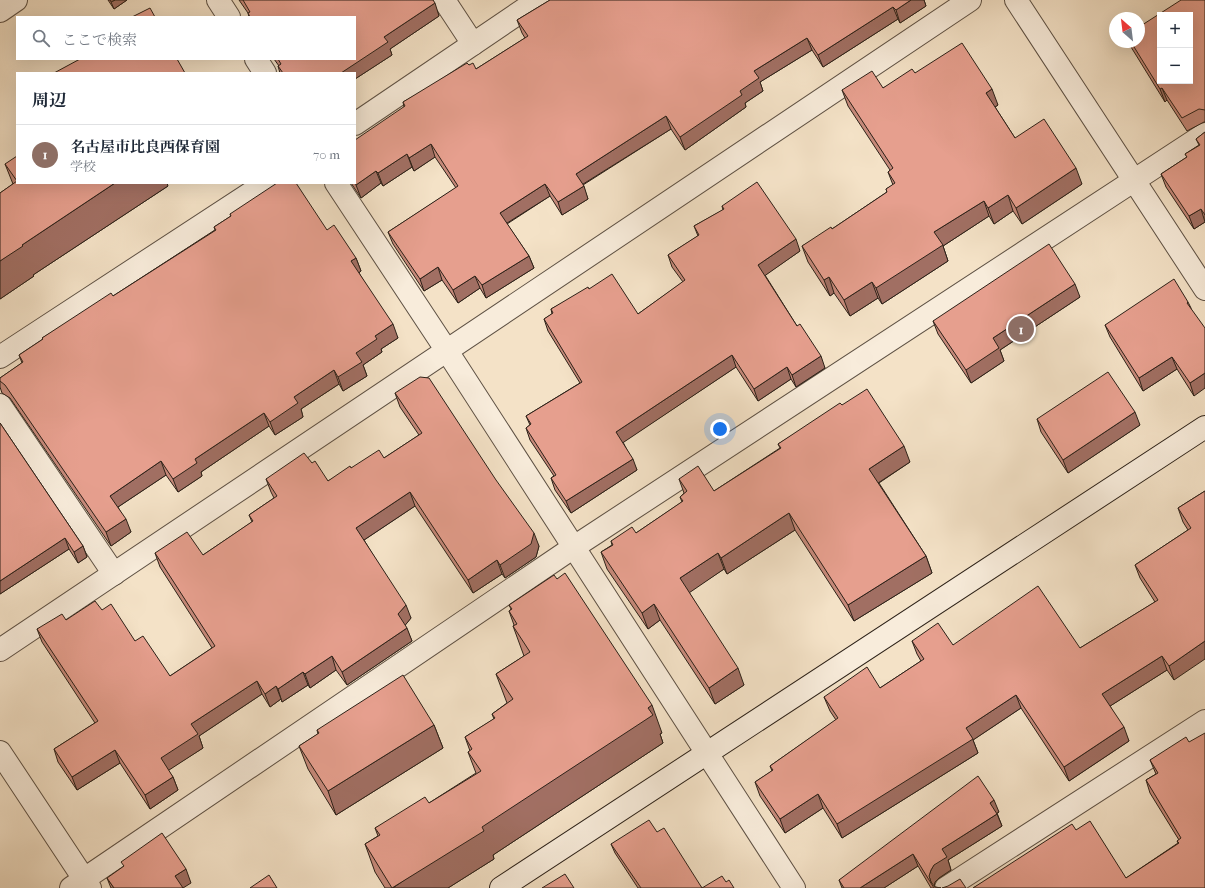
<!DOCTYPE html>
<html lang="ja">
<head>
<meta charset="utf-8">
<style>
  body { margin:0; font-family:"IM FELL French Canon","Noto Serif JP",serif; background:#f6f6f7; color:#1f2937 }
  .controls { position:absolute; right:12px; top:12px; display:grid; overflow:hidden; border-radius:0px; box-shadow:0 4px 16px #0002 }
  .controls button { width:36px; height:36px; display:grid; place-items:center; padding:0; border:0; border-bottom:1px solid #e0e1e3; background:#fff; color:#1f2937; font:20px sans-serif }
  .compass { position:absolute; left:1109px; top:12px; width:36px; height:36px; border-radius:50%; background:#fff; box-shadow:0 4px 16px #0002; rotate:332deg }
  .you { position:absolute; left:720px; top:429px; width:14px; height:14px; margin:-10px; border:3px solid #fff; border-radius:50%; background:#1a73e8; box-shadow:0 0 0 6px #1a73e833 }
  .badge { display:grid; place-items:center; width:26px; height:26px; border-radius:50%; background:#111827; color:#fff; font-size:13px; font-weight:700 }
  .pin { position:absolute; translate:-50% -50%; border:2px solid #fff; box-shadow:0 1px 4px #0006 }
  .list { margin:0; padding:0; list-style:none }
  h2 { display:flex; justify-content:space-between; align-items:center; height:52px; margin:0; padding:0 16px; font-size:17px }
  h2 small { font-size:13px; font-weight:400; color:#747a83 }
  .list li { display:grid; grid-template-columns:26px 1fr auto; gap:12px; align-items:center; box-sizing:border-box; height:60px; padding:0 16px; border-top:1px solid #e0e1e3 }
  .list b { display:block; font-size:15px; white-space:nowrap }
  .list p { margin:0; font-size:13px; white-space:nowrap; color:#747a83 }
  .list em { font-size:13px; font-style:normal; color:#747a83 }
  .icon { flex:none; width:22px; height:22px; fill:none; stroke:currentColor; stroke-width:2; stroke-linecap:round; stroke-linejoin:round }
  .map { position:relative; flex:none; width:1205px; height:888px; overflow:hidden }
  .search { position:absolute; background:#fff; box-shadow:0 4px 16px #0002; left:16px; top:16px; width:340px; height:44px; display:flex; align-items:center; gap:10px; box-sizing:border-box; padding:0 14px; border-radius:0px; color:#747a83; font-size:15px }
  .panel { position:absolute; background:#fff; box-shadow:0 4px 16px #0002; left:16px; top:72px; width:340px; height:112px; border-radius:0px }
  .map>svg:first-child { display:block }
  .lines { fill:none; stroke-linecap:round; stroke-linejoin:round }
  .street-casing { stroke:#5e5144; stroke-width:24 }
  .secondary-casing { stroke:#2c2118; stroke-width:24 }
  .street { stroke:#f8ecdb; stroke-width:22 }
  .secondary { stroke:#f8ecdb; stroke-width:22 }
  .wall { fill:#c6897a; stroke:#2c2118 }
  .shaded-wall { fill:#a16f63; stroke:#2c2118 }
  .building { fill:#e69f8e; stroke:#2c2118; fill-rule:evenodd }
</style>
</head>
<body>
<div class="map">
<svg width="1205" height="888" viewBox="0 0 1205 888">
  <rect width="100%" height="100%" fill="#f4e2c7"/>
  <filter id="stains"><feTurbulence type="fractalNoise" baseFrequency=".005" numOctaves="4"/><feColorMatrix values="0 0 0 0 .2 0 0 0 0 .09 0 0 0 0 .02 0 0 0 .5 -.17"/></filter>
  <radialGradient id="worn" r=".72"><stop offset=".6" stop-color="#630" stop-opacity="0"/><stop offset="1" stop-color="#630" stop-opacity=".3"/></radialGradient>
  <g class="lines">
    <g class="street-casing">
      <g id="street">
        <path d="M218 0 229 17"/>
        <path d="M444 0 473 44"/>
        <path d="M1016 0 1205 289"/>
        <path d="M0 11 16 0"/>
        <path d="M256 59 265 73"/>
        <path d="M355 124 538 0"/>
        <path d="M336 183 447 351 794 888"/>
        <path d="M0 357 266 183"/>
        <path d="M0 405 114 574"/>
        <path d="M0 650 970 0"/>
        <path d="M0 752 90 888"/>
        <path d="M71 888 574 547 1205 134"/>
        <path d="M946 888 1205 721"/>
      </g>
    </g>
    <g class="secondary-casing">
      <path id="secondary" d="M501 888 1205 427"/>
    </g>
    <use href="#street" class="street"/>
    <use href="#secondary" class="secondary"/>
  </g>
  <g class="wall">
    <path d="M108 0H127L114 9Z"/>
    <path d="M239 0H433L439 16 390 49 392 55 355 79V73H280L278 66H279L274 59H355V17H249L248 13Z"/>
    <path d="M550 0H924L926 6 900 23 898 19 823 67 812 50 760 82 763 91 745 103 746 107 685 150 671 129 583 185 588 199 562 215 550 196 507 224 529 256 534 268 486 298 480 288 458 303 442 280 424 291 393 244 388 232 456 188 435 157 414 171 412 167 383 186 381 183 361 198 351 183H355L404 107 403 102 469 65 476 69 525 38 522 33 517 20Z"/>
    <path d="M1205 0V122H1204L1187 131 1167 100 1165 102 1131 47 1129 42H1139Z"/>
    <path d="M915 73 998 105 995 107 1015 138 1082 184 1022 224 1013 211 994 224 989 216 943 246 948 261 882 304 878 298 850 316 834 293 830 296 808 262 802 246 832 229 887 192 886 189 893 185 888 172 890 170 848 106 842 90 883 88Z"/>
    <path d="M1205 132V222L1194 229 1166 187 1161 174 1187 157 1185 154 1199 145 1196 139Z"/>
    <path d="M5 164 168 186 33 275 34 276 0 299V193L13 184Z"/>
    <path d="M722 206 800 251 765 275 797 326 825 368 796 387 791 379 758 401 736 367 623 442 637 470 571 513 555 490 551 478 554 476 530 440 526 428 530 425 526 416 580 383 548 331 544 319 552 314 551 309 589 289 638 314 683 282 672 267 668 255 698 236 694 226 723 210Z"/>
    <path d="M230 214 327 230 356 258 361 271 359 273 398 338 381 349 382 352 363 365 367 376 343 391 339 384 301 409 303 417 275 435 269 426 201 472 202 476 178 492 166 475 118 507 131 532 111 546 10 398 2 393 0 387V378L22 363 19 355 43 339 42 338 113 296 215 230 214 227 231 216Z"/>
    <path d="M1080 297 1000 350 1004 361 971 383 938 334 933 321Z"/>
    <path d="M1188 302 1191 308 1194 396 1177 369 1143 391 1110 337 1105 325Z"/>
    <path d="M395 393 539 546 536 557 505 578 502 574 473 593 415 506 364 540 411 618 405 625 412 641 347 685 336 670 310 688 308 685 282 702 281 699 270 707 262 694 199 736 203 748 168 770 173 777 178 790 150 809 120 763 77 790 58 762 54 749 95 723 42 642 37 629 66 620 102 610 135 641 170 676 212 648 160 567 155 553 203 555 252 522 249 515 274 498 271 492 266 479 312 463 328 481 351 468 384 458 419 435 400 407Z"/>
    <path d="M842 405 910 462 879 483 926 556 932 573 854 621 795 530 727 574 724 569 689 592 744 685 715 704 660 620 648 629 607 569 601 552 612 545 611 541 636 533 682 502 680 497 684 493 679 479 714 491 780 448 778 444Z"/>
    <path d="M1037 419 1140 425 1068 473 1041 432Z"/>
    <path d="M0 423 83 546 87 557 78 563 69 549 0 594Z"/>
    <path d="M1205 491 1174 680 1167 670 1110 706 1129 741 1069 781 1021 708 973 740 978 753 842 838 823 808 785 833 760 796 755 782 772 771 770 766 836 720 830 711 824 697 880 688 921 661 917 654 912 641 953 645 1080 648 1155 602 1140 578 1135 565 1188 530 1183 522 1178 508Z"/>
    <path d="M509 605 662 733 660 734 663 743 493 855 494 859 448 888H385L375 872 365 844 378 836 375 828 429 803 476 773 468 752 470 751 465 737 494 719 492 714 507 703 496 674 524 656 513 626 514 625 509 611 511 609Z"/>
    <path d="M434 725 443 748 336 815 308 769 299 746 318 734 317 730Z"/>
    <path d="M1189 742 1205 888H973L1076 830 1126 878 1178 843 1177 841 1179 840 1150 793 1146 780 1156 774 1150 760Z"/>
    <path d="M999 812 997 813 1002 826 948 860 951 870 939 878 935 882 934 885 935 887 941 888H931L918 866 884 888H842L839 880Z"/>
    <path d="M657 832 702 888H638L615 853 611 844Z"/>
    <path d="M107 878 114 888H111Z"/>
  </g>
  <g class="shaded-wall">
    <path d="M115 0H127L114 9 111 2Z"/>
    <path d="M911 0H924L926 6 900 23 896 10Z"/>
    <path d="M435 3 439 16 390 49 392 55 355 79V73H341L384 37Z"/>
    <path d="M893 7 898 19 823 67 818 55Z"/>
    <path d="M807 38 812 50 760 82 763 91 745 103 746 107 685 150 680 137 740 91 754 71Z"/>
    <path d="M1162 88 1167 100 1165 102 1160 89Z"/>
    <path d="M992 89 998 105 992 109 986 93Z"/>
    <path d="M666 116 671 129 580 186 576 174Z"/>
    <path d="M431 144 435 157 414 171 409 158Z"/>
    <path d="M407 154 412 167 383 186 378 173Z"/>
    <path d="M1076 168 1082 184 1022 224 1016 208Z"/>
    <path d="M376 171 381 183 361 198 356 185Z"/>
    <path d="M115 183H167L168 186 33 275 34 276 0 299V261L22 245Z"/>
    <path d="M545 184 550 196 504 225 500 213Z"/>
    <path d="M584 186 588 199 562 215 558 202Z"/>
    <path d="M1008 195 1013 211 994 224 988 208Z"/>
    <path d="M984 201 989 216 943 246 948 261 882 304 876 288 934 232Z"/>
    <path d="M1201 209 1205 222 1194 229 1189 216Z"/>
    <path d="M796 239 800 251 763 277 758 265Z"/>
    <path d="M529 256 534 268 486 298 482 285Z"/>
    <path d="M356 258 361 271 356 275 351 261Z"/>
    <path d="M438 267 442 280 424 291 420 279Z"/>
    <path d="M475 276 480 288 458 303 453 290Z"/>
    <path d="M829 277 834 293 830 296 824 280Z"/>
    <path d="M872 282 878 298 850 316 844 300Z"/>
    <path d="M1075 284 1080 297 1000 350 1004 361 971 383 966 370 993 338Z"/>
    <path d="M393 324 398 338 381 349 382 352 363 365 367 376 343 391 338 377 356 353 375 336Z"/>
    <path d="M732 355 736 367 621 444 616 432Z"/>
    <path d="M821 356 825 368 796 387 792 375Z"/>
    <path d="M1172 357 1177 369 1143 391 1139 378Z"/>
    <path d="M787 367 791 379 758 401 754 389Z"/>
    <path d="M334 370 339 384 301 409 303 417 275 435 270 422 294 397Z"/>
    <path d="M1205 373V388L1194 396 1190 383Z"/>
    <path d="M1135 412 1140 425 1068 473 1063 460Z"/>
    <path d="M264 413 269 426 201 472 202 476 178 492 173 479 195 459Z"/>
    <path d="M904 446 910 462 875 485 869 469Z"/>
    <path d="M633 459 637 470 571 513 566 501Z"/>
    <path d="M161 461 166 475 115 509 110 496Z"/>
    <path d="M410 492 415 506 361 542 356 528Z"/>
    <path d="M789 513 795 530 727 574 721 558Z"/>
    <path d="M126 519 131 532 111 546 106 532Z"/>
    <path d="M534 533 539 546 536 557 505 578 500 565Z"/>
    <path d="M65 538 69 549 0 594V581Z"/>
    <path d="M83 546 87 557 78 563 74 552Z"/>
    <path d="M718 553 724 569 686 595 680 578Z"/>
    <path d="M926 556 932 573 854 621 848 605Z"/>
    <path d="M497 560 502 574 473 593 468 580Z"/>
    <path d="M654 604 660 620 648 629 642 613Z"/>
    <path d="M406 605 411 618 403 628 398 614Z"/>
    <path d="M407 628 412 641 347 685 342 672Z"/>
    <path d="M1205 641V659L1174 680 1169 666Z"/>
    <path d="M332 656 336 670 310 688 305 674Z"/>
    <path d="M1162 656 1167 670 1107 708 1102 694Z"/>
    <path d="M738 668 744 685 715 704 709 688Z"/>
    <path d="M303 672 308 685 282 702 278 689Z"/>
    <path d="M257 681 262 694 199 736 203 748 166 772 161 758 191 724Z"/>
    <path d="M276 686 281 699 270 707 265 694Z"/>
    <path d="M1016 695 1021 708 973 740 978 753 842 838 837 824 966 728Z"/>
    <path d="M652 705 662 733 660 734 663 743 493 855 494 859 448 888H393Z"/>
    <path d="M434 725 443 748 336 815 328 791Z"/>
    <path d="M1124 727 1129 741 1069 781 1064 767Z"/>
    <path d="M115 750 120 763 77 790 72 777Z"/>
    <path d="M173 777 178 790 150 809 145 795Z"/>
    <path d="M818 794 823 808 785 833 780 819Z"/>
    <path d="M994 800 999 812 994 815 990 803Z"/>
    <path d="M997 814 1002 826 948 860 951 870 939 878 935 882 934 887 931 882 929 876 931 870 942 849Z"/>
    <path d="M913 854 918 866 884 888H860Z"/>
    <path d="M186 869 191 883 183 888H180L175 876Z"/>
  </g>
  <g class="building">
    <path d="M110 0H115L111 2Z"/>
    <path d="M243 0H433L435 3 384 37 388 42 341 73H283L278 66 281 64 278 59H355V17H250L248 13 250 12Z"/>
    <path d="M550 0H911L896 10 893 7 818 55 807 38 754 71 759 78 740 91 742 95 680 137 666 116 576 174 584 186 558 202 545 184 500 213 529 256 482 285 475 276 453 290 438 267 420 279 388 232 458 186 431 144 409 158 407 154 378 173 376 171 356 185 355 183V140L405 106 403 102 467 63 469 65 473 63 476 69 528 36 517 20Z"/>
    <path d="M1181 0H1205V110L1199 109 1182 118 1162 88 1160 89 1131 42H1139V27ZM1160 15H1190V81H1160Z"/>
    <path d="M150 8 155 17H132Z"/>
    <path d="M962 43 992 89 986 93 1015 138 1044 119 1076 168 1016 208 1008 195 988 208 984 201 934 232 943 245 876 288 872 282 844 300 829 277 824 280 802 246 831 227 832 229 887 192 886 189 895 183 888 172 893 168 842 90 872 71 883 88 912 69 915 73Z"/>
    <path d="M80 59H177L185 73H54Z"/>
    <path d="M1205 132V215L1201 209 1189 216 1161 174 1187 157 1185 154 1200 145 1196 139Z"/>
    <path d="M17 156V183H115L22 245 23 246 0 261V193L17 181 5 164Z"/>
    <path d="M757 182 796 239 758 265 797 326 800 324 821 356 792 375 787 367 754 389 732 355 616 432 633 459 566 501 551 478 556 475 526 428 531 424 526 416 582 382 544 319 553 313 551 309 588 287 589 289 612 274 638 314 685 280 668 255 699 235 694 226 724 209 722 206Z"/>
    <path d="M277 183H296L327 230 334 225 356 258 351 261 393 324 375 336 377 339 356 353 362 362 338 377 334 370 294 397 298 403 270 422 264 413 195 459 197 463 173 479 161 461 110 496 126 519 106 532 5 385 0 381V378L23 362 19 355 43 339 42 338 111 293 113 296 216 230 214 227 231 216 230 214Z"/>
    <path d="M1049 244 1075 284 993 338 999 348 966 370 933 321Z"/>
    <path d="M1174 279 1188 302 1187 303 1205 328V373L1190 383 1172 357 1139 378 1105 325Z"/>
    <path d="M1108 372 1135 412 1063 460 1037 419Z"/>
    <path d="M420 377 429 378 496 480 534 533 531 544 500 565 497 560 468 580 410 492 356 528 406 605 398 614 407 628 342 672 332 656 305 674 303 672 278 689 276 686 265 694 257 681 191 724 198 734 161 758 173 777 145 795 115 750 72 777 54 749 98 721 37 629 62 614 66 620 95 601 102 610 111 604 135 641 143 636 170 676 215 646 155 553 187 532 203 555 253 521 249 515 277 496 266 479 304 453 312 463 315 461 328 481 350 466 351 468 379 450 384 458 422 433 395 393Z"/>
    <path d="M867 389 904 446 869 469 926 556 848 605 789 513 721 558 718 553 680 578 738 668 709 688 654 604 642 613 601 552 613 545 611 541 632 527 636 533 683 501 680 497 687 491 679 479 698 466 714 491 781 448 778 444 840 403 842 405Z"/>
    <path d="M0 423 83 546 74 552 65 538 0 581Z"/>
    <path d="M1205 491V641L1169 666 1162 656 1102 694 1124 727 1064 767 1016 695 966 728 973 739 837 824 818 794 780 819 755 782 773 770 770 766 838 718 824 697 867 667 880 688 924 659 912 641 938 623 953 645 1038 586 1080 648 1158 600 1135 565 1191 528 1178 508Z"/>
    <path d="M565 573 652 705 648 708 653 715 482 827 484 831 392 888 365 844 380 835 375 828 425 797 429 803 481 771 468 752 472 749 465 737 495 718 492 714 513 699 496 674 530 652 513 626 517 624 509 611 512 609 509 605 554 575 557 579Z"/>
    <path d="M403 675 434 725 328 791 299 746 319 733 317 730Z"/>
    <path d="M1205 733V888H973L1072 824 1076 830 1090 821 1126 878 1179 843 1177 841 1181 838 1146 780 1158 773 1150 760 1186 737 1189 742Z"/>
    <path d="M978 776 994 800 990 803 997 814 942 849 947 857 934 865 931 870 929 876 931 882 935 887 941 888H934L913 854 860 888H844L839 880Z"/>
    <path d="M649 820 657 832 664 828 702 888H641L611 844Z"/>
    <path d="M162 833 186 869 175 876 183 888H114L107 878 124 866 121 862Z"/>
    <path d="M565 874 574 888H542Z"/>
    <path d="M269 875 277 888H250Z"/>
    <path d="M722 876 726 882 729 880 734 888H702Z"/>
    <path d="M960 879 966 888H942L948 886Z"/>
  </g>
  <rect width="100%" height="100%" filter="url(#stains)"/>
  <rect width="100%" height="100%" fill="url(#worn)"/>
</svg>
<div class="controls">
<button>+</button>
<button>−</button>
</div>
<svg class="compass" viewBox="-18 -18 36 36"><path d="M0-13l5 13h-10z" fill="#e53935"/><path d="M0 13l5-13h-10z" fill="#747a83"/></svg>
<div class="you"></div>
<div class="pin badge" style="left:1021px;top:329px;background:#8d6e63">1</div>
<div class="search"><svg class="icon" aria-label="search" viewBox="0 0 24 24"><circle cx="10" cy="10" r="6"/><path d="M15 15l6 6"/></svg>ここで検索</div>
<section class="panel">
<h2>周辺<small></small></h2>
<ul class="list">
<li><span class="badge" style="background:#8d6e63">1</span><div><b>名古屋市比良西保育園</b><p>学校</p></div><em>70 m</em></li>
</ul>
</section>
</div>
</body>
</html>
